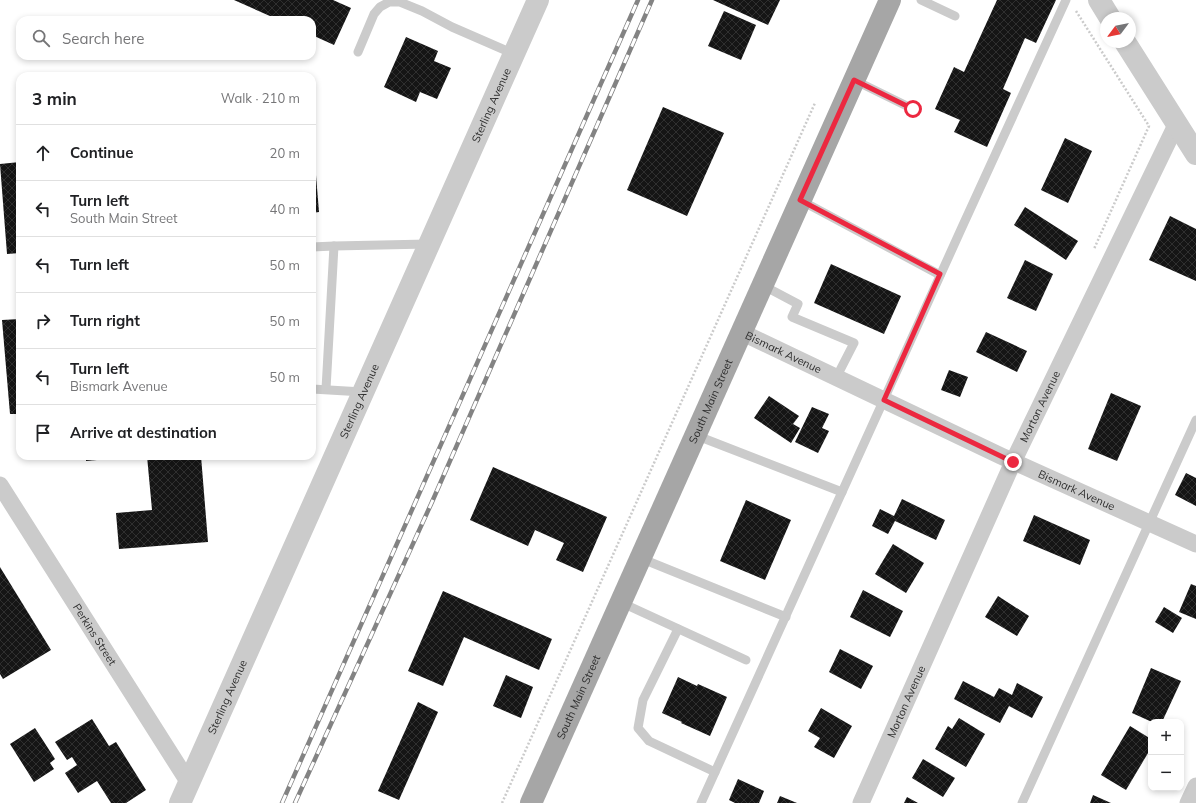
<!DOCTYPE html>
<html lang="en">
<head>
<meta charset="utf-8">
<style>
  body { margin:0; font-family:Mulish,sans-serif; background:#f6f6f6; color:#202124 }
  .controls { position:absolute; right:12px; bottom:12px; display:grid; overflow:hidden; border-radius:8px; box-shadow:0 2px 6px #0003 }
  .controls button { width:36px; height:36px; display:grid; place-items:center; padding:0; border:0; border-bottom:1px solid #e0e0e0; background:#fff; color:#202124; font:20px sans-serif }
  .compass { position:absolute; left:1100px; top:12px; width:36px; height:36px; border-radius:50%; background:#fff; box-shadow:0 2px 6px #0003; rotate:238deg }
  .stop { position:absolute; width:12px; height:12px; margin:-9px; border:3px solid #ec2840; border-radius:50%; background:#fff }
  .stop.end { background:#ec2840; border-color:#fff; box-shadow:0 1px 4px #0008 }
  .list { margin:0; padding:0; list-style:none }
  h2 { display:flex; justify-content:space-between; align-items:center; height:52px; margin:0; padding:0 16px; font-size:17px }
  h2 small { font-size:13px; font-weight:400; color:#757577 }
  .list li { display:grid; grid-template-columns:26px 1fr auto; gap:12px; align-items:center; box-sizing:border-box; height:56px; padding:0 16px; border-top:1px solid #e0e0e0 }
  .list b { display:block; font-size:15px; white-space:nowrap }
  .list p { margin:0; font-size:13px; white-space:nowrap; color:#757577 }
  .list em { font-size:13px; font-style:normal; color:#757577 }
  .icon { flex:none; width:22px; height:22px; fill:none; stroke:currentColor; stroke-width:2; stroke-linecap:round; stroke-linejoin:round }
  .map { position:relative; flex:none; width:1196px; height:803px; overflow:hidden }
  .search { position:absolute; background:#fff; box-shadow:0 2px 6px #0003; left:16px; top:16px; width:300px; height:44px; display:flex; align-items:center; gap:10px; box-sizing:border-box; padding:0 14px; border-radius:12px; color:#757577; font-size:15px }
  .panel { position:absolute; background:#fff; box-shadow:0 2px 6px #0003; left:16px; top:72px; width:300px; height:388px; border-radius:12px }
  .map>svg:first-child { display:block }
  .building { fill:url(#building-cross-hatch) }
  .lines { fill:none; stroke-linecap:round; stroke-linejoin:round }
  .path { stroke:#cbcbcb; stroke-width:2.5; stroke-dasharray:2 2; stroke-linecap:butt }
  .service { stroke:#cbcbcb; stroke-width:9 }
  .minor { stroke:#cbcbcb; stroke-width:17 }
  .tertiary { stroke:#cbcbcb; stroke-width:22 }
  .primary { stroke:#a6a6a6; stroke-width:22 }
  .rail-casing { stroke:#838383; stroke-width:4.5 }
  .rail { stroke:#fff; stroke-width:3; stroke-dasharray:9; stroke-linecap:butt }
  .route { stroke:#ec2840; stroke-width:5 }
  .labels { text-anchor:middle; dominant-baseline:central; stroke-width:4; stroke-linejoin:round; paint-order:stroke }
  .street-label { font-size:11px; fill:#2e2e2e; stroke:#fff }
</style>
</head>
<body>
<div class="map">
<svg width="1196" height="803" viewBox="0 0 1196 803">
  <defs>
    <pattern id="building-cross-hatch" width="8" height="8" patternUnits="userSpaceOnUse"><rect width="8" height="8" fill="#151515"/><path d="M0 0l8 8M0 8l8-8" fill="none" stroke="#2f2f2f"/></pattern>
  </defs>
  <rect width="100%" height="100%" fill="#fff"/>
  <g class="building">
    <path d="M234 0H333L351 8 334 45 312 35V20H279Z"/>
    <path d="M713 0H780L768 25Z"/>
    <path d="M997 0H1056L1036 43 1025 38 1003 89 1011 93 987 147 954 132 960 120 935 109 954 67 964 72Z"/>
    <path d="M724 11 756 25 741 60 708 46Z"/>
    <path d="M406 37 438 51 434 61 451 68 437 99 420 92 416 102 384 87Z"/>
    <path d="M663 107 724 133 687 216 627 190Z"/>
    <path d="M1065 138 1092 151 1068 203 1041 190Z"/>
    <path d="M312 139H313L319 212 312 213Z"/>
    <path d="M20 162V253L7 254 0 164Z"/>
    <path d="M1025 207 1078 241 1066 260 1014 225Z"/>
    <path d="M1170 216 1196 229V281L1149 260Z"/>
    <path d="M1025 260 1053 274 1036 311 1007 298Z"/>
    <path d="M831 264 901 296 884 334 814 303Z"/>
    <path d="M20 319V414H10L2 320Z"/>
    <path d="M986 332 1027 351 1017 372 976 352Z"/>
    <path d="M949 370 968 377 960 397 941 390Z"/>
    <path d="M1111 393 1141 406 1117 461 1088 449Z"/>
    <path d="M769 396 799 416 793 424 800 428 791 443 754 418Z"/>
    <path d="M812 407 829 414 822 428 829 431 818 453 795 442Z"/>
    <path d="M86 456H130V457L86 461Z"/>
    <path d="M147 456H201L208 542 119 549 116 513 152 510Z"/>
    <path d="M493 467 607 517 583 572 556 560 564 543 535 530 528 546 470 520Z"/>
    <path d="M1186 473 1196 478V506L1175 495Z"/>
    <path d="M902 499 945 520 936 540 895 521 888 534 872 526 880 509 894 516Z"/>
    <path d="M746 500 791 520 765 580 720 561Z"/>
    <path d="M1034 515 1090 540 1080 565 1023 541Z"/>
    <path d="M893 544 924 563 906 593 875 574Z"/>
    <path d="M0 567 51 650 3 679 0 674Z"/>
    <path d="M1191 584 1196 586V619L1179 612Z"/>
    <path d="M863 590 903 611 890 637 850 617Z"/>
    <path d="M443 591 552 639 539 670 464 637 443 686 408 671Z"/>
    <path d="M998 596 1029 616 1017 636 985 617Z"/>
    <path d="M1164 607 1182 618 1173 633 1155 622Z"/>
    <path d="M840 649 873 666 861 689 829 672Z"/>
    <path d="M1151 668 1181 681 1162 722H1152L1132 713Z"/>
    <path d="M506 675 533 687 521 718 493 706Z"/>
    <path d="M678 677 697 686 698 684 727 697 710 736 681 723 682 722 662 713Z"/>
    <path d="M963 681 994 697 999 688 1012 695 1017 683 1043 697 1032 718 1009 706 1000 723 954 699Z"/>
    <path d="M418 702 438 712 399 800 378 791Z"/>
    <path d="M821 708 852 726 834 758 814 747 820 738 808 731Z"/>
    <path d="M959 718 985 734 966 767 935 749 948 726 952 729Z"/>
    <path d="M92 719 109 746 116 742 146 790 126 803H111L97 781 78 793 65 773 77 765 72 757 67 760 55 742Z"/>
    <path d="M1130 726 1151 739V748L1126 790 1101 775Z"/>
    <path d="M35 728 55 759 50 763 54 769 34 782 10 744Z"/>
    <path d="M923 759 955 778 943 797 912 778Z"/>
    <path d="M738 779 764 791 759 803H735L729 800Z"/>
    <path d="M1093 795 1111 803H1090Z"/>
    <path d="M780 796 797 803H777Z"/>
    <path d="M907 797 918 803H904Z"/>
  </g>
  <g class="lines">
    <g class="path">
      <path d="M1076 11 1149 126 1094 249"/>
      <path d="M502 803 815 103"/>
    </g>
    <g class="service">
      <path d="M921 0 955 16"/>
      <path d="M358 52 374 14 380 7 389 2H400L422 11 452 27 514 54"/>
      <path d="M854 80 913 109"/>
      <path d="M800 200 940 275"/>
      <path d="M312 247 334 246 428 244"/>
      <path d="M762 285 798 304 792 317 854 343 836 378"/>
      <path d="M312 389 363 392"/>
      <path d="M326 389 334 246"/>
      <path d="M695 435 842 492"/>
      <path d="M640 558 786 617"/>
      <path d="M620 602 746 660"/>
      <path d="M678 629 643 700 638 728 649 741 715 772"/>
      <path d="M701 803C823 535 943 267 1066 0"/>
      <path d="M1022 803 1196 420"/>
    </g>
    <g class="minor">
      <path id="s1" d="M741 332 1001 456 1196 544"/>
      <path id="s2" d="M0 485 189 783"/>
      <path id="s3" d="M861 803 1013 462 1177 123"/>
      <path d="M1188 803 1196 786"/>
    </g>
    <g class="tertiary">
      <path d="M1099 0 1110 18"/>
      <path d="M1125 42 1196 154"/>
      <path id="s4" d="M180 803 538 0"/>
    </g>
    <path class="primary" id="s5" d="M531 803 890 0"/>
    <g class="rail-casing">
      <g id="rail">
        <path d="M282 803 638 0"/>
        <path d="M295 803 432 502 652 0"/>
      </g>
    </g>
    <use href="#rail" class="rail"/>
  </g>
  <g class="lines">
    <path class="route" d="M913 109 854 80 800 200 940 274 884 400 1013 462"/>
  </g>
  <g class="labels">
    <g class="street-label">
      <text stroke="none"><textPath href="#s4" startOffset="764">Sterling Avenue</textPath></text>
      <text stroke="none"><textPath href="#s1" startOffset="47">Bismark Avenue</textPath></text>
      <text stroke="none"><textPath href="#s5" startOffset="440">South Main Street</textPath></text>
      <text stroke="none"><textPath href="#s4" startOffset="440">Sterling Avenue</textPath></text>
      <text stroke="none"><textPath href="#s3" startOffset="435">Morton Avenue</textPath></text>
      <text stroke="none"><textPath href="#s1" startOffset="371">Bismark Avenue</textPath></text>
      <text stroke="none"><textPath href="#s2" startOffset="177">Perkins Street</textPath></text>
      <text stroke="none"><textPath href="#s5" startOffset="116">South Main Street</textPath></text>
      <text stroke="none"><textPath href="#s4" startOffset="116">Sterling Avenue</textPath></text>
      <text stroke="none"><textPath href="#s3" startOffset="111">Morton Avenue</textPath></text>
    </g>
  </g>
</svg>
<div class="controls">
<button>+</button>
<button>−</button>
</div>
<svg class="compass" viewBox="-18 -18 36 36"><path d="M0-13l5 13h-10z" fill="#e53935"/><path d="M0 13l5-13h-10z" fill="#757577"/></svg>
<div class="stop" style="left:913px;top:109px"></div>
<div class="stop end" style="left:1013px;top:462px"></div>
<div class="search"><svg class="icon" aria-label="search" viewBox="0 0 24 24"><circle cx="10" cy="10" r="6"/><path d="M15 15l6 6"/></svg>Search here</div>
<section class="panel">
<h2>3 min<small>Walk · 210 m</small></h2>
<ul class="list">
<li><svg class="icon" aria-label="ahead" viewBox="0 0 24 24"><path d="M12 20V5M6 11l6-6 6 6"/></svg><div><b>Continue</b></div><em>20 m</em></li>
<li><svg class="icon" aria-label="left" viewBox="0 0 24 24"><path d="M17 20v-9H6M10 6l-5 5 5 5"/></svg><div><b>Turn left</b><p>South Main Street</p></div><em>40 m</em></li>
<li><svg class="icon" aria-label="left" viewBox="0 0 24 24"><path d="M17 20v-9H6M10 6l-5 5 5 5"/></svg><div><b>Turn left</b></div><em>50 m</em></li>
<li><svg class="icon" aria-label="right" viewBox="0 0 24 24"><path d="M7 20v-9h11M14 6l5 5-5 5"/></svg><div><b>Turn right</b></div><em>50 m</em></li>
<li><svg class="icon" aria-label="left" viewBox="0 0 24 24"><path d="M17 20v-9H6M10 6l-5 5 5 5"/></svg><div><b>Turn left</b><p>Bismark Avenue</p></div><em>50 m</em></li>
<li><svg class="icon" aria-label="arrive" viewBox="0 0 24 24"><path d="M6 21V4h12l-3 4 3 4H6"/></svg><div><b>Arrive at destination</b></div></li>
</ul>
</section>
</div>
</body>
</html>
